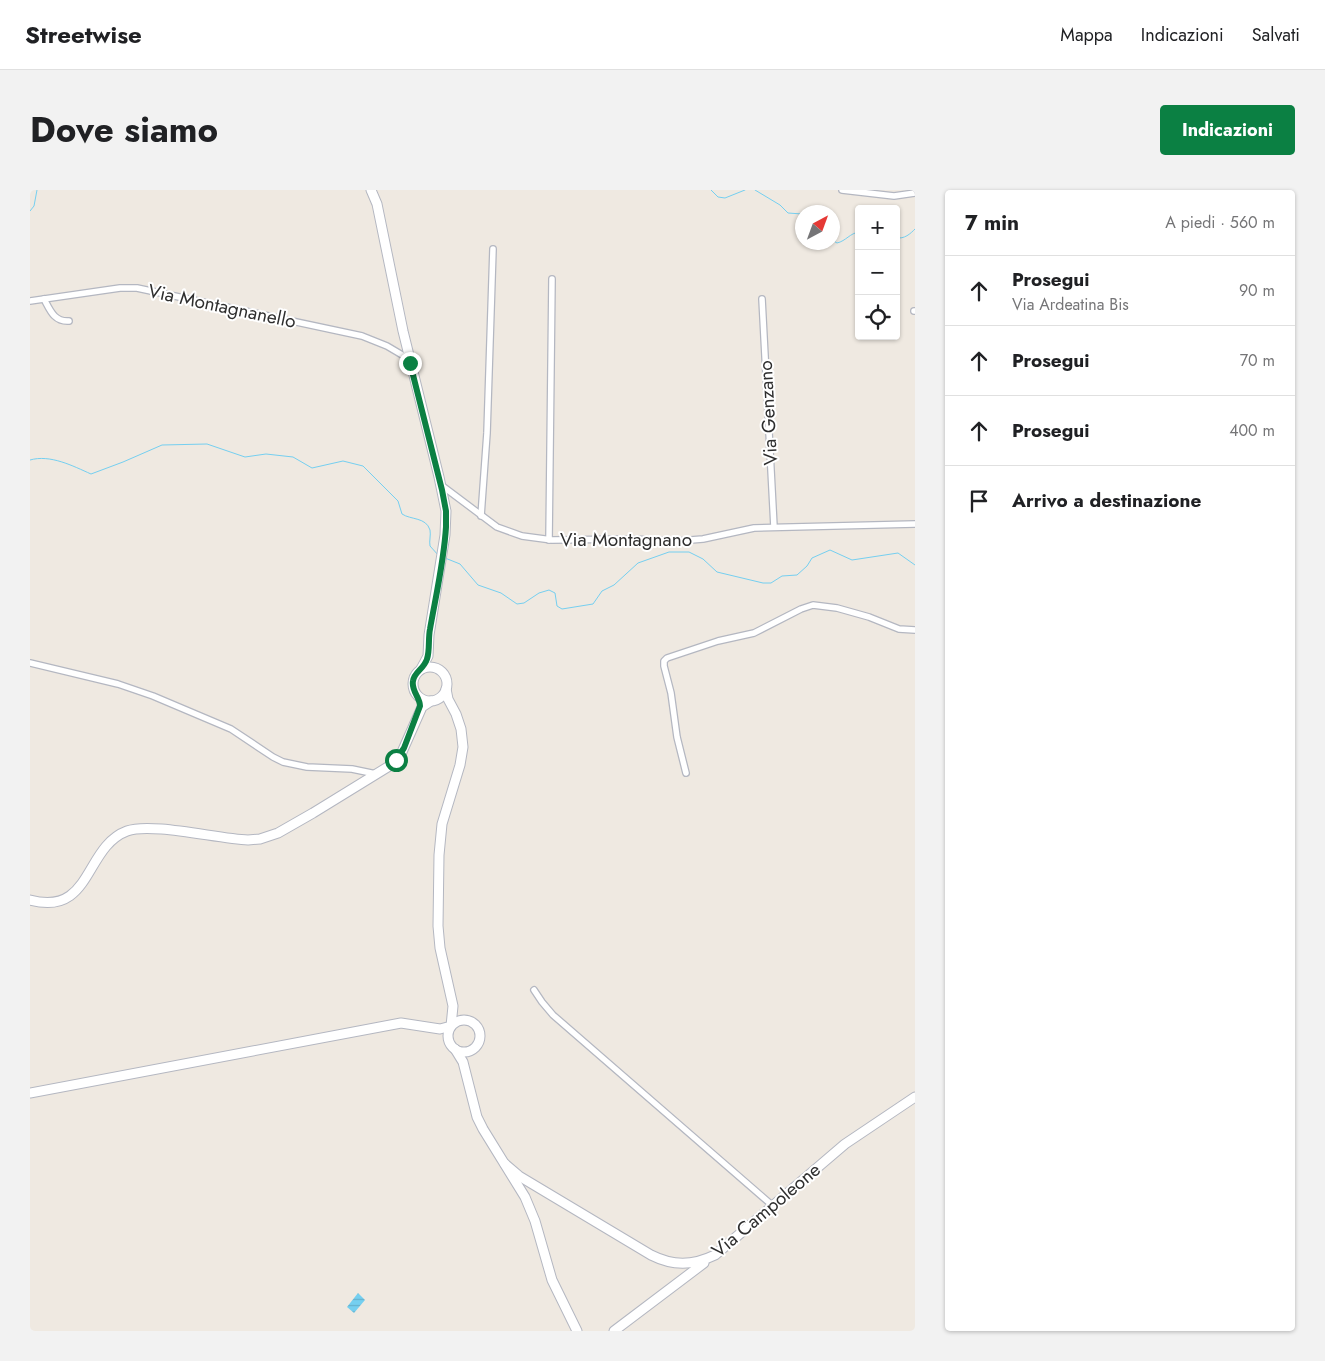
<!DOCTYPE html>
<html lang="it">
<head>
<meta charset="utf-8">
<style>
  body { margin:0; font-family:Jost,sans-serif; background:#f2f2f2; color:#202124 }
  .controls { position:absolute; right:15px; top:15px; display:grid; overflow:hidden; border-radius:5px; box-shadow:0 1px 4px #0004 }
  .controls button { width:45px; height:45px; display:grid; place-items:center; padding:0; border:0; border-bottom:1px solid #e0e0e0; background:#fff; color:#202124; font:25px sans-serif }
  .compass { position:absolute; left:765px; top:15px; width:45px; height:45px; border-radius:50%; background:#fff; box-shadow:0 1px 4px #0004; rotate:41deg }
  .stop { position:absolute; width:15px; height:15px; margin:-11px; border:4px solid #0b8043; border-radius:50%; background:#fff }
  .stop.end { background:#0b8043; border-color:#fff; box-shadow:0 1px 5px #0008 }
  .list { margin:0; padding:0; list-style:none }
  h2 { display:flex; justify-content:space-between; align-items:center; height:65px; margin:0; padding:0 20px; font-size:21px }
  h2 small { font-size:16px; font-weight:400; color:#757577 }
  .list li { display:grid; grid-template-columns:32px 1fr auto; gap:15px; align-items:center; box-sizing:border-box; height:70px; padding:0 20px; border-top:1px solid #e0e0e0 }
  .list b { display:block; font-size:19px; white-space:nowrap }
  .list p { margin:0; font-size:16px; white-space:nowrap; color:#757577 }
  .list em { font-size:16px; font-style:normal; color:#757577 }
  .icon { flex:none; width:28px; height:28px; fill:none; stroke:currentColor; stroke-width:2; stroke-linecap:round; stroke-linejoin:round }
  .map { position:relative; flex:none; width:885px; height:1141px; overflow:hidden; border-radius:5px }
  header { display:flex; align-items:center; gap:30px; box-sizing:border-box; height:70px; padding:0 25px; background:#fff; border-bottom:1px solid #e0e0e0 }
  header strong { font-size:24px }
  nav { display:flex; gap:28px; margin-inline-start:auto; font-size:18px }
  .intro { display:flex; align-items:center; justify-content:space-between; box-sizing:border-box; height:120px; padding:0 30px }
  h1 { margin:0; font-size:35px }
  .button { padding:12px 22px; border-radius:5px; background:#0b8043; color:#fff; font-size:18px; font-weight:700 }
  main { display:flex; gap:30px; padding:0 30px }
  aside { flex:1; background:#fff; border-radius:5px; box-shadow:0 1px 4px #0004 }
  .map>svg:first-child { display:block }
  .water { fill:url(#water-rules) }
  .lines { fill:none; stroke-linecap:round; stroke-linejoin:round }
  .stream { stroke:#75cff0; stroke-width:1 }
  .street-casing { stroke:#b4b7c1; stroke-width:8 }
  .secondary-casing { stroke:#b4b7c1; stroke-width:11 }
  .street { stroke:#fff; stroke-width:5.5 }
  .secondary { stroke:#fff; stroke-width:9 }
  .route { stroke:#0b8043; stroke-width:6 }
  .labels { text-anchor:middle; dominant-baseline:central; stroke-width:4; stroke-linejoin:round; paint-order:stroke }
  .street-label { font-size:19px; fill:#2e2e2e; stroke:#fff }
</style>
</head>
<body>
<header>
<strong>Streetwise</strong>
<nav><a>Mappa</a><a>Indicazioni</a><a>Salvati</a></nav>
</header>
<div class="intro"><h1>Dove siamo</h1><a class="button">Indicazioni</a></div>
<main>
<div class="map">
<svg width="885" height="1141" viewBox="0 0 885 1141">
  <defs>
    <pattern id="water-rules" width="6" height="5" patternUnits="userSpaceOnUse" patternTransform="scale(1.25)"><rect width="6" height="5" fill="#75cff0"/><path d="M0 2.5h6" fill="none" stroke="#66b2ce"/></pattern>
  </defs>
  <rect width="100%" height="100%" fill="#efe9e1"/>
  <path class="water" d="M328 1103 335 1110 324 1123 317 1117Z"/>
  <g class="lines">
    <g class="stream">
      <path d="M681 0 688 7 695 8 715 0"/>
      <path d="M725 0 750 15 758 23 772 24"/>
      <path d="M0 21 4 16 7 0"/>
      <path d="M866 48C875 49 880 44 885 39"/>
      <path d="M802 50 807 53C816 51 820 43 829 42"/>
      <path d="M0 270C20 264 43 276 61 284L93 272 132 255 177 254 215 267 236 264 263 267 282 278 313 271 333 276 368 311 372 324C381 330 396 327 400 340 401 345 399 351 400 356L409 366"/>
      <path d="M415 368 430 374 448 395 471 403 487 414 494 413 509 403 519 400 525 403 527 416 532 419 563 414 572 401 584 395 608 373 639 362H659L673 369 687 382 733 393H741L752 386 767 385 777 376 782 368 800 360 822 370 868 363 885 375"/>
    </g>
    <g class="street-casing">
      <g id="street">
        <path d="M812 0 864 6 885 3"/>
        <path d="M14 109C20 120 24 132 39 131"/>
        <path d="M732 109 744 337"/>
        <path d="M0 111 90 98H107L332 146 357 156 379 169"/>
        <path d="M884 121H885"/>
        <path d="M411 295 467 337 492 346 522 350 601 349 648 351 673 349 724 338 885 334"/>
        <path d="M451 326 457 243 463 59"/>
        <path d="M519 350 522 89"/>
        <path d="M0 473 88 494 123 506 201 539 243 567 253 572 277 577 322 579 346 584"/>
        <path d="M656 583 647 547 641 503 634 476V471L637 468 688 451 724 443 771 419 783 415 807 418 839 427 869 439 885 440"/>
        <path d="M504 800 512 812 523 825 743 1016"/>
      </g>
    </g>
    <g class="secondary-casing">
      <g id="secondary">
        <path d="M341 0 347 14 373 141 409 287 416 321 415 345 399 445 398 466 391 479"/>
        <circle cx="400" cy="494" r="17"/>
        <path d="M0 710C62 727 54 657 97 641 121 632 188 649 218 650L230 649 248 643 283 623 361 575 372 562 392 517 401 511"/>
        <circle cx="434" cy="846" r="16"/>
        <path d="M425 859 433 872 447 927 453 939 495 1007 505 1031 522 1090 547 1141"/>
        <path d="M0 903 371 833 410 839 421 836 423 816 410 758 408 736 409 665 412 634 430 575 433 557 431 539 426 524 418 509 416 499"/>
        <path d="M475 974 489 986 621 1065C643 1076 662 1076 685 1065L815 954 885 907"/>
        <path d="M584 1141 674 1073"/>
      </g>
    </g>
    <use href="#street" class="street"/>
    <use href="#secondary" class="secondary"/>
  </g>
  <g class="lines">
    <path class="route" d="M366 570 374 558 390 516C390 507 381 501 383 491 384 482 394 479 397 469 400 460 398 449 400 439 406 405 414 371 416 337V321L412 300 380 173"/>
  </g>
  <g class="labels">
    <g class="street-label">
      <text transform="translate(192 116) rotate(12)">Via Montagnanello</text>
      <text transform="translate(738 223) rotate(-93)">Via Genzano</text>
      <text x="596" y="349">Via Montagnano</text>
      <text transform="translate(736 1020) rotate(-40)">Via Campoleone</text>
    </g>
  </g>
</svg>
<div class="controls">
<button>+</button>
<button>−</button>
<button><svg class="icon" aria-label="locate" viewBox="0 0 24 24"><circle cx="12" cy="12" r="6"/><path d="M12 2v4M12 18v4M2 12h4M18 12h4"/></svg></button>
</div>
<svg class="compass" viewBox="-18 -18 36 36"><path d="M0-13l5 13h-10z" fill="#e53935"/><path d="M0 13l5-13h-10z" fill="#757577"/></svg>
<div class="stop" style="left:366px;top:570px"></div>
<div class="stop end" style="left:380px;top:173px"></div>
</div>
<aside>
<h2>7 min<small>A piedi · 560 m</small></h2>
<ul class="list">
<li><svg class="icon" aria-label="ahead" viewBox="0 0 24 24"><path d="M12 20V5M6 11l6-6 6 6"/></svg><div><b>Prosegui</b><p>Via Ardeatina Bis</p></div><em>90 m</em></li>
<li><svg class="icon" aria-label="ahead" viewBox="0 0 24 24"><path d="M12 20V5M6 11l6-6 6 6"/></svg><div><b>Prosegui</b></div><em>70 m</em></li>
<li><svg class="icon" aria-label="ahead" viewBox="0 0 24 24"><path d="M12 20V5M6 11l6-6 6 6"/></svg><div><b>Prosegui</b></div><em>400 m</em></li>
<li><svg class="icon" aria-label="arrive" viewBox="0 0 24 24"><path d="M6 21V4h12l-3 4 3 4H6"/></svg><div><b>Arrivo a destinazione</b></div></li>
</ul>
</aside>
</main>
</body>
</html>
